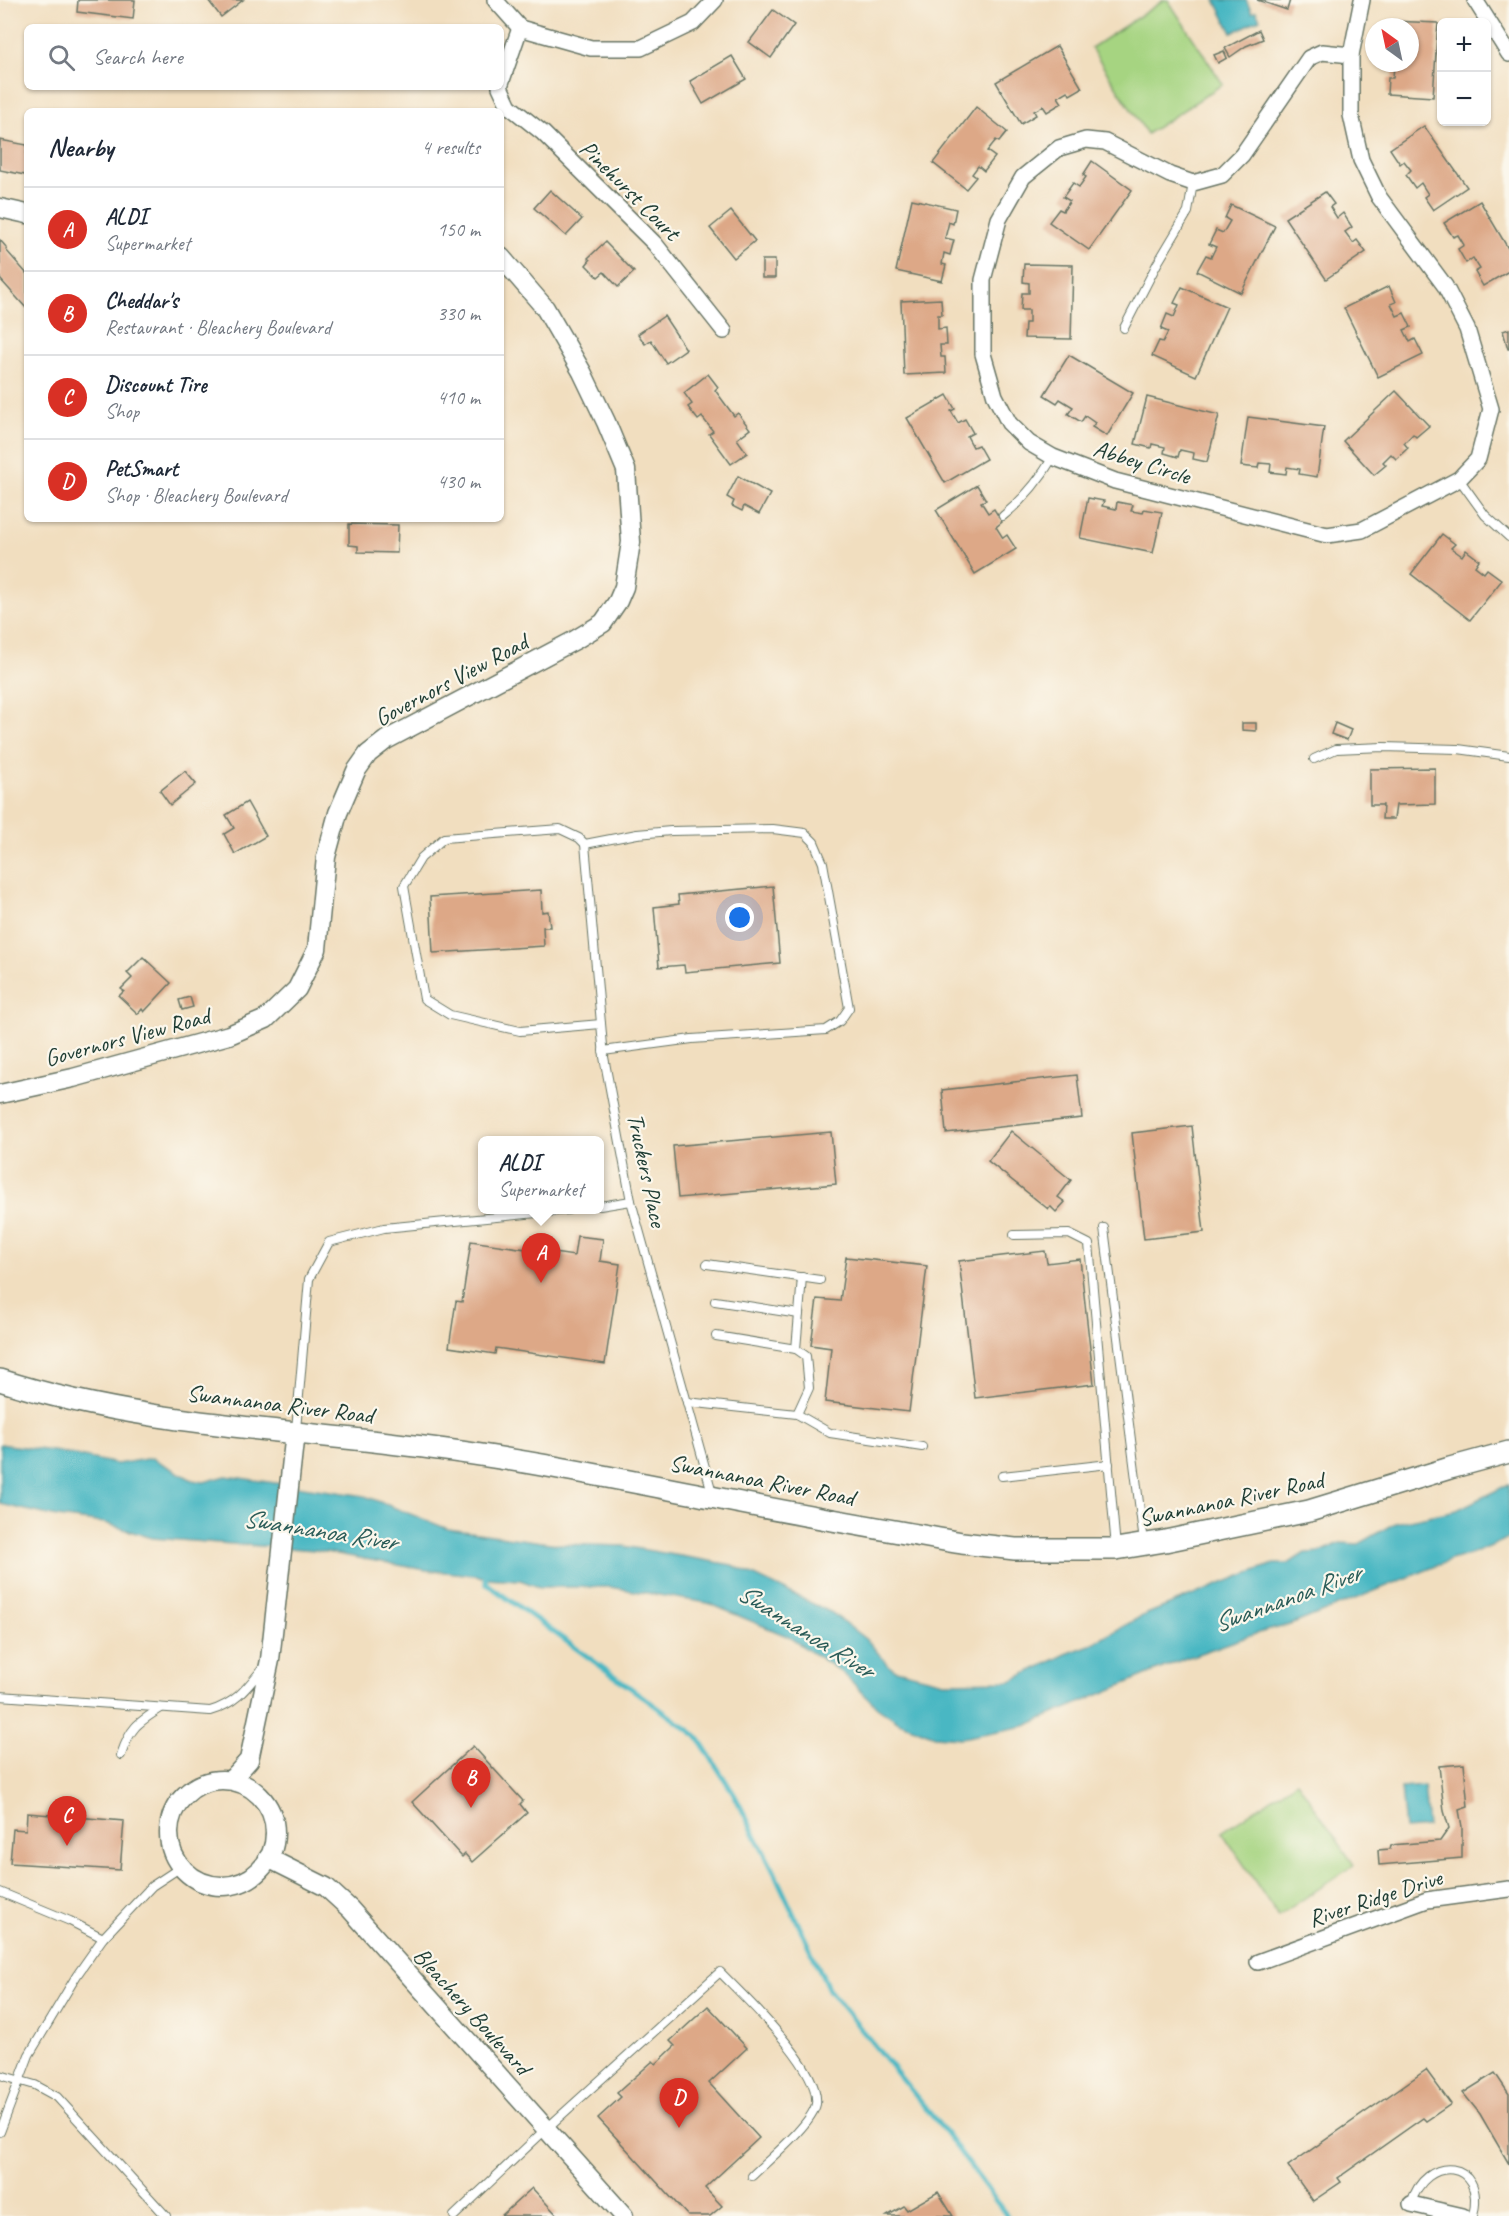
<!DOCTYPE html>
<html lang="en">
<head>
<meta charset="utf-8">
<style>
  body { margin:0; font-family:Caveat,sans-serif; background:#f6f6f7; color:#1f2937 }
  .controls { position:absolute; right:18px; top:18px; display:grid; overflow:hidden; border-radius:9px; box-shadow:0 2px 4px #0004 }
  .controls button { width:54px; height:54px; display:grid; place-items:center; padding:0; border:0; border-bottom:2px solid #e0e1e3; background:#fff; color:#1f2937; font:30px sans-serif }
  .compass { position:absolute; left:1365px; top:18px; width:54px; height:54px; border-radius:50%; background:#fff; box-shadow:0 2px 4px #0004; rotate:327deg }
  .you { position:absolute; left:740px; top:918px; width:21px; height:21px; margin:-15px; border:4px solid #fff; border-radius:50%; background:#1a73e8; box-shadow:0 0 0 9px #1a73e833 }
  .badge { display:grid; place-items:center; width:39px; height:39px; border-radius:50%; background:#d93025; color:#fff; font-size:20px; font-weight:700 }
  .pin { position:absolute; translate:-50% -50px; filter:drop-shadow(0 2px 3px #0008) }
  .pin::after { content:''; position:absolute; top:32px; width:21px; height:18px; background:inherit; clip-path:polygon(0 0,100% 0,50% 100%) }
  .popup { position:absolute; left:478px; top:1136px; width:126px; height:78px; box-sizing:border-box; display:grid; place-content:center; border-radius:9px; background:#fff; filter:drop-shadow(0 2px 4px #0005); font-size:20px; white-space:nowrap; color:#747a83 }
  .popup b { font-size:22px; color:#1f2937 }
  .popup::after { content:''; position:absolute; left:50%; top:100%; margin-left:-12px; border:12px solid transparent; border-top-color:#fff }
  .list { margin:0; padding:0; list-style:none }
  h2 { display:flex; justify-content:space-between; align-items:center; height:78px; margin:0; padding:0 24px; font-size:26px }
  h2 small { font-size:20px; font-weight:400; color:#747a83 }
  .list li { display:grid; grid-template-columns:39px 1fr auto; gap:18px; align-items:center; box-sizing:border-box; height:84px; padding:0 24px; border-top:2px solid #e0e1e3 }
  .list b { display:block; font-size:22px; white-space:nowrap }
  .list p { margin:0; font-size:20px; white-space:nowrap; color:#747a83 }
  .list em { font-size:20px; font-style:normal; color:#747a83 }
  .icon { flex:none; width:33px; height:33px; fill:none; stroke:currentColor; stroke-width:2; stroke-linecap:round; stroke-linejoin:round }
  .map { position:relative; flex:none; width:1509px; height:2216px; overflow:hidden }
  .search { position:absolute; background:#fff; box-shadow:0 2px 4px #0004; left:24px; top:24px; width:480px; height:66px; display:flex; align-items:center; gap:15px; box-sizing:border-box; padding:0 21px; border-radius:9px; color:#747a83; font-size:22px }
  .panel { position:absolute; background:#fff; box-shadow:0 2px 4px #0004; left:24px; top:108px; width:480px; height:414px; border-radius:9px }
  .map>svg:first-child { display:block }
  .green { fill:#a6d481; stroke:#62885a; stroke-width:1.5 }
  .water { fill:#49b7c3; stroke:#347a7c; stroke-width:1.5 }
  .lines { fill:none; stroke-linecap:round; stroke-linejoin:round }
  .stream { stroke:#49b7c3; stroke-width:5 }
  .building { fill:#dda887 }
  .service-casing { stroke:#687565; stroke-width:10 }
  .minor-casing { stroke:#687565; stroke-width:18 }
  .tertiary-casing { stroke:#687565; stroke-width:21 }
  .secondary-casing { stroke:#687565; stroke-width:24 }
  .service { stroke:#fff; stroke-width:8 }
  .minor { stroke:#fff; stroke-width:15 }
  .tertiary { stroke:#fff; stroke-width:18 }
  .secondary { stroke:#fff; stroke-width:21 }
  .labels { text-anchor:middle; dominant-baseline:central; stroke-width:4.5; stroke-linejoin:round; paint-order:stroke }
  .street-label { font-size:24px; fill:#1f3d34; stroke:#fbf7ec }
  .water-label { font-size:26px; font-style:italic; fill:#2a5c58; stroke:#fbf7ec }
</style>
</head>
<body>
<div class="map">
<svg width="1509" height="2216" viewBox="0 0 1509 2216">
  <rect width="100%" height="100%" fill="#fbf7ec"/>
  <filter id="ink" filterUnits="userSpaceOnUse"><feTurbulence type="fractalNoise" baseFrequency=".0167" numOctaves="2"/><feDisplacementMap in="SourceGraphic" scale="12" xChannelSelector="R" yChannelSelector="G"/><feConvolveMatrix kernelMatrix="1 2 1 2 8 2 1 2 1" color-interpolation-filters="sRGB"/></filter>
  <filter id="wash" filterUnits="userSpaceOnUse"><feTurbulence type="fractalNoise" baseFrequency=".008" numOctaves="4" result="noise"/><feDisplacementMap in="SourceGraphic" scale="24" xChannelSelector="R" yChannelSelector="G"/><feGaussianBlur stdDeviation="1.35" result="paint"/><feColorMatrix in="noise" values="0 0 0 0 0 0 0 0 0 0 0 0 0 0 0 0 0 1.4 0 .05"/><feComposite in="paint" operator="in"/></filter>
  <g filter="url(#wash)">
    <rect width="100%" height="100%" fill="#f1debf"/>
    <g class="green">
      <path d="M1164 0H1168L1223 84 1147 134 1091 48Z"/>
      <path d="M1297 1781 1354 1865 1278 1916 1222 1832Z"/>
    </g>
    <g class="water">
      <path d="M1215 0H1246L1252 13 1256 11 1260 19 1232 33Z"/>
      <path d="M0 1444 59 1452 117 1464 152 1458 192 1480 204 1482 226 1476 365 1496 448 1529 557 1544 623 1546 732 1565 832 1613 869 1642 887 1664 896 1670 944 1682 1011 1681 1066 1654 1090 1645 1142 1616 1238 1577 1274 1564H1288L1305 1553 1321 1552 1340 1543 1358 1544 1395 1523 1457 1510 1509 1484V1538L1480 1551 1451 1560 1293 1624 1258 1633 1186 1658 1025 1726 961 1738 935 1736 899 1722 877 1707 844 1674 787 1636 708 1603 610 1587H539L520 1580 486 1578 475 1575 426 1570 315 1550 152 1538 105 1523 57 1517 0 1504Z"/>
      <path d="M1424 1786 1428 1827 1405 1829 1401 1788Z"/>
    </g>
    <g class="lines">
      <path class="stream" d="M485 1573 486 1583 697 1736 734 1794 775 1874 829 1990 946 2133 1007 2216"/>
    </g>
    <g id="blocks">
      <g class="building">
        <path d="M78 0H135L133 19 77 12Z"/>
        <path d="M208 0H243L221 17Z"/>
        <path d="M1257 0H1290L1287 10Z"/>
        <path d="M773 10 794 25 771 58 749 42Z"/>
        <path d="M1391 21 1438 23 1433 97 1387 94 1388 78H1393L1394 65H1388V63H1410V27H1391Z"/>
        <path d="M1259 30 1263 39 1246 46 1230 57 1225 48Z"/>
        <path d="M1057 46 1082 88 1070 95 1068 91 1058 97 1062 103 1047 112 1043 106 1034 111 1036 115 1021 124 996 82Z"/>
        <path d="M1224 51 1227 58 1218 63 1214 55Z"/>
        <path d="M732 56 746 79 703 104 690 81Z"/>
        <path d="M976 107 1007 132 999 142 996 140 987 151 995 157 984 171 978 166 972 174 976 177 966 189 933 163Z"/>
        <path d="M1424 126 1467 187 1433 210 1424 197 1428 194 1421 183 1415 188 1406 175 1411 170 1404 161 1400 164 1390 149Z"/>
        <path d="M0 140 27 145 25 175 0 170Z"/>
        <path d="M1092 161 1132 190 1089 250 1049 222 1059 209 1063 211 1070 201 1063 197 1073 183 1079 187 1086 177 1083 175Z"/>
        <path d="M550 190 582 219 566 236 534 208Z"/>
        <path d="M1325 192 1334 204 1330 207 1337 218 1343 213 1352 227 1345 232 1353 243 1357 240 1366 252 1326 279 1285 218Z"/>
        <path d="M912 199 956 209 953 224 949 222 945 238 954 240 950 255 944 253 942 264 946 265 942 281 896 271Z"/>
        <path d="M1480 201 1509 250V271L1483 286 1475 272 1480 269 1473 258 1466 263 1458 249 1464 245 1458 235 1453 237 1444 223Z"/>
        <path d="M1231 205 1275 226 1241 293 1197 271 1206 255 1211 257 1216 247 1209 244 1216 230 1223 233 1230 221 1225 218Z"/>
        <path d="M731 211 755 241 734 258 710 228Z"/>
        <path d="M0 240 7 248 6 250 27 274V309L0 279Z"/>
        <path d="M605 242 634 272 618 287 604 272 598 277 586 265 590 260 588 258Z"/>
        <rect x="762" y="260" width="13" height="18"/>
        <path d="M1024 264 1073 265 1071 339 1024 338 1025 323H1029V310H1021L1022 293H1029V283L1023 282Z"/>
        <path d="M1389 286 1396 302 1391 304 1397 316 1404 313 1411 327 1404 330 1410 342 1415 339 1423 355 1378 377 1344 308Z"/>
        <path d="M1182 287 1227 307 1196 376 1152 356 1159 341 1163 342 1168 332 1161 329 1167 314 1174 317 1179 305 1174 303Z"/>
        <path d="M941 299 942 315H938V329L946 328 947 345H940L941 357H945L946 373 904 375 901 301Z"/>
        <path d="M664 316 686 349 666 363 651 340 645 344 638 334Z"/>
        <path d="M1509 329V349H1508L1503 331Z"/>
        <path d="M1069 355 1133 393 1107 436 1092 427 1095 423 1085 416 1081 422 1068 414 1073 407 1060 399 1057 403 1044 395Z"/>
        <path d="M708 374 718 387 715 390 734 416 738 413 750 429 737 439 747 453 731 464 709 434 713 431 702 417 698 420 688 407 692 404 684 393Z"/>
        <path d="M1396 391 1429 426 1416 437 1413 434 1404 443 1408 448 1396 459 1391 454 1383 462 1386 465 1374 475 1343 441Z"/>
        <path d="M947 395 955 409 951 411 958 423 965 419 973 433 967 436 973 447 978 445 986 459 945 483 907 418Z"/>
        <path d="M1147 397 1219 415 1207 462 1193 459 1194 453 1180 450 1178 457 1164 453 1165 447 1152 444 1151 448 1135 444Z"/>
        <path d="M1248 417 1324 427 1317 477 1299 474 1300 469 1287 467 1286 474 1270 472 1271 464 1259 463 1258 468 1241 466Z"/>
        <path d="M738 476 770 494 759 514 744 506 742 511 732 506 734 501 727 497Z"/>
        <path d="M977 485 986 500 981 502 988 513 994 509 1002 522 996 527 1003 538 1007 535 1016 549 975 574 936 510Z"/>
        <path d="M1088 498 1104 501 1102 506 1116 509 1117 502 1133 505 1131 511 1143 513 1144 509 1162 512 1153 553 1080 538Z"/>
        <path d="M349 524 398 525 397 553 358 552V546L349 545Z"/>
        <path d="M1442 534 1455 544 1451 548 1462 556 1466 550 1479 560 1475 566 1484 573 1487 569 1502 580 1470 620 1411 574Z"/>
        <path d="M1242 723H1256V731L1242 730Z"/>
        <path d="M1335 723 1351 730 1347 740 1331 734Z"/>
        <path d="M1435 768V804L1396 805 1394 819H1382L1383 805H1370V769Z"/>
        <path d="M185 771 196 784 170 805 160 791Z"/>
        <path d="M247 802 266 836 235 854 224 834 234 828 226 815Z"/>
        <path d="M773 886 780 963 685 972 684 965 659 967 654 907 679 904 678 895Z"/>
        <path d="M541 890 542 912 548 911 550 927H543L544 946 433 953 430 897Z"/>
        <path d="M143 957 171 983 144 1012 142 1009 138 1014 119 996 124 991 121 989 132 978 127 973Z"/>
        <path d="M190 997 193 1007 182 1010 179 1000Z"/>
        <path d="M1077 1075 1082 1118 946 1133 942 1090Z"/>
        <path d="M1192 1126 1204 1232 1144 1239 1132 1133Z"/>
        <path d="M1011 1131 1071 1180 1058 1197 1065 1202 1056 1212 1050 1206 1048 1209 988 1161Z"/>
        <path d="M831 1132 836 1184 678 1198 673 1146Z"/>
        <path d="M577 1236 603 1239 600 1261 620 1264 605 1364 496 1348 495 1354 449 1347 456 1301 462 1302 471 1241 574 1256Z"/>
        <path d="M1045 1251 1047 1263 1080 1259 1094 1384 975 1398 959 1261Z"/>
        <path d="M846 1257 927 1266 909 1412 825 1402 831 1348 811 1345 817 1299 840 1301Z"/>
        <path d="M473 1746 523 1801 520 1804 527 1813 472 1862 465 1854 462 1857 412 1802Z"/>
        <path d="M1464 1764 1468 1807 1459 1810 1462 1827V1858L1379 1865 1378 1850 1390 1849 1391 1845 1440 1841 1449 1828 1444 1811 1439 1766Z"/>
        <path d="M27 1813 124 1821 120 1870 10 1863 13 1829 26 1830Z"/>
        <path d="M708 2006 747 2048 709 2083 759 2138 705 2188 722 2206 710 2216H688L598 2118 621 2097 617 2093 653 2061 656 2064 675 2046 670 2041Z"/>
        <path d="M1426 2070 1451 2104 1426 2121 1423 2118 1338 2178 1341 2182 1313 2201 1288 2166Z"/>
        <path d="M1495 2073 1509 2094V2164L1480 2114 1463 2093Z"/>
        <path d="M532 2188 558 2216H501Z"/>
        <path d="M938 2192 953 2216H887L904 2206 907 2210Z"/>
      </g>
    </g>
  </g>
  <g filter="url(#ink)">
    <use href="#blocks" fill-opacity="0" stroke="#687565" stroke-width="1.5"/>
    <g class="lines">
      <g class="service-casing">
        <g id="service">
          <path d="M1124 328 1157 264 1188 212 1193 183"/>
          <path d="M1459 479 1485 515 1509 537"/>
          <path d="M1003 516C1024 499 1039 481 1053 457"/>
          <path d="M1314 759 1336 749 1383 747 1458 749 1509 756"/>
          <path d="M585 844 604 1057 631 1201 713 1496"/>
          <path d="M585 844 637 834 671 831 773 829 805 833 814 842 823 863 849 1008 840 1021 826 1030 692 1039 603 1051"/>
          <path d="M585 844 579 838 560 829 444 838 421 858 404 886 424 999 450 1015 520 1031 601 1024"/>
          <path d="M600 1206 631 1201"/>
          <path d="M1104 1228 1144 1542"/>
          <path d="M1014 1235 1069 1234 1089 1244 1116 1548"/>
          <path d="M707 1264 820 1280"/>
          <path d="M715 1301 799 1314 802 1277"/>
          <path d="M716 1336 796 1349 806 1356 809 1388 797 1414"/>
          <path d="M796 1349 799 1314"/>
          <path d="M687 1402 797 1414 830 1433 922 1447"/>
          <path d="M296 1430 309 1279 329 1242 384 1228 568 1210"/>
          <path d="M1002 1476 1109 1464"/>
          <path d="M0 1696 210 1711C236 1703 246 1689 263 1668"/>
          <path d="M121 1755C130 1728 137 1723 161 1708"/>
          <path d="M0 1892 70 1921 103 1938"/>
          <path d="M0 2075 35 2085 57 2097 166 2216"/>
          <path d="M0 2132 29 2055 77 1975 103 1938 152 1886 181 1867"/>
          <path d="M1411 2204C1425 2153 1487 2159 1473 2216"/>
          <path d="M454 2216 546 2129 720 1972C745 1998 821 2068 816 2104 812 2124 767 2161 752 2176"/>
        </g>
      </g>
      <g class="minor-casing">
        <g id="minor">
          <path d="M495 0 520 28 591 48H641L693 23 715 0"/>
          <path d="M1475 0 1509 54"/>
          <path d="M1322 52 1351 55V115L1361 160 1379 197 1445 286 1467 329 1491 409 1478 459 1459 479 1362 530 1327 535 1115 481 1053 457 1029 443 1009 423 995 396 983 354V280L999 219 1023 177 1059 148 1086 140 1105 142 1170 175 1193 183 1222 175 1242 155 1309 58Z"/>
          <path d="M1351 55 1362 0"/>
          <path d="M501 83 520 28"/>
          <path d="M500 87 509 106 543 133 655 244 724 331"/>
          <path d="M1258 1962 1427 1900 1509 1889"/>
          <path d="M1411 2204 1463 2216"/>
        </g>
      </g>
      <g class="tertiary-casing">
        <g id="tertiary">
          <path d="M0 208 27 214"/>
          <path d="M0 1094 73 1078 229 1035 266 1019 297 989 317 949 326 857 338 813 356 771 368 754 386 740 575 640 603 623 618 601 624 587 631 542 626 470 606 422 582 372 545 308 501 257"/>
          <path d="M231 1780 249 1760 270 1660 295 1432"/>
          <circle cx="222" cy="1833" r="53"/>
          <path d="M268 1858 326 1887 350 1909 624 2216"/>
        </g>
      </g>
      <g class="secondary-casing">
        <path id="secondary" d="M0 1380C139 1425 287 1429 431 1448 525 1460 618 1479 711 1497 794 1514 878 1528 962 1543L1015 1549H1116L1165 1541 1309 1511 1450 1468 1509 1452"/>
      </g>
      <use href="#service" class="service"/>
      <use href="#minor" class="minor"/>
      <use href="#tertiary" class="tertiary"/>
      <use href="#secondary" class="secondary"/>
    </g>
  </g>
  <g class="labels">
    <g class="street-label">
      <text transform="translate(630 190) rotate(45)">Pinehurst Court</text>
      <text transform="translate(1142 462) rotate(17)">Abbey Circle</text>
      <text transform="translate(451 680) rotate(-28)">Governors View Road</text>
      <text transform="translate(127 1037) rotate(-15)">Governors View Road</text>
      <text transform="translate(647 1170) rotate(78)">Truckers Place</text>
      <text transform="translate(280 1404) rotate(7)">Swannanoa River Road</text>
      <text transform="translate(762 1480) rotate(11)">Swannanoa River Road</text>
      <text transform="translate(1231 1499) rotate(-12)">Swannanoa River Road</text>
      <text transform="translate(1375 1898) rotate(-18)">River Ridge Drive</text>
      <text transform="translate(472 2011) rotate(48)">Bleachery Boulevard</text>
    </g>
    <g class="water-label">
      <text transform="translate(320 1530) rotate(9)">Swannanoa River</text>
      <text transform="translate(1287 1598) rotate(-20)">Swannanoa River</text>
      <text transform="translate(806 1631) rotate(32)">Swannanoa River</text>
    </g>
  </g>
</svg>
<div class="controls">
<button>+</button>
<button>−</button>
</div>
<svg class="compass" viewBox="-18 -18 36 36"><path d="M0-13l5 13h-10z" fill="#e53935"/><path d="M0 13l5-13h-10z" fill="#747a83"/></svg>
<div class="you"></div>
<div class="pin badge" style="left:541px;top:1283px">A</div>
<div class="popup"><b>ALDI</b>Supermarket</div>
<div class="pin badge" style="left:471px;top:1808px">B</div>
<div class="pin badge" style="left:67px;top:1846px">C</div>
<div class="pin badge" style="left:679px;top:2128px">D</div>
<div class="search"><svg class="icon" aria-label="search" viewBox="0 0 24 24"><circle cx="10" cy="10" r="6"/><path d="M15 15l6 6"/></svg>Search here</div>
<section class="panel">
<h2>Nearby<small>4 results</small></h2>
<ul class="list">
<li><span class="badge">A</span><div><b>ALDI</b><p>Supermarket</p></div><em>150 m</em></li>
<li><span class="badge">B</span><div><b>Cheddar's</b><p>Restaurant · Bleachery Boulevard</p></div><em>330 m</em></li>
<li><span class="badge">C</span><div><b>Discount Tire</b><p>Shop</p></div><em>410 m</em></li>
<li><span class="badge">D</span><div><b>PetSmart</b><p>Shop · Bleachery Boulevard</p></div><em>430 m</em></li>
</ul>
</section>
</div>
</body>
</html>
